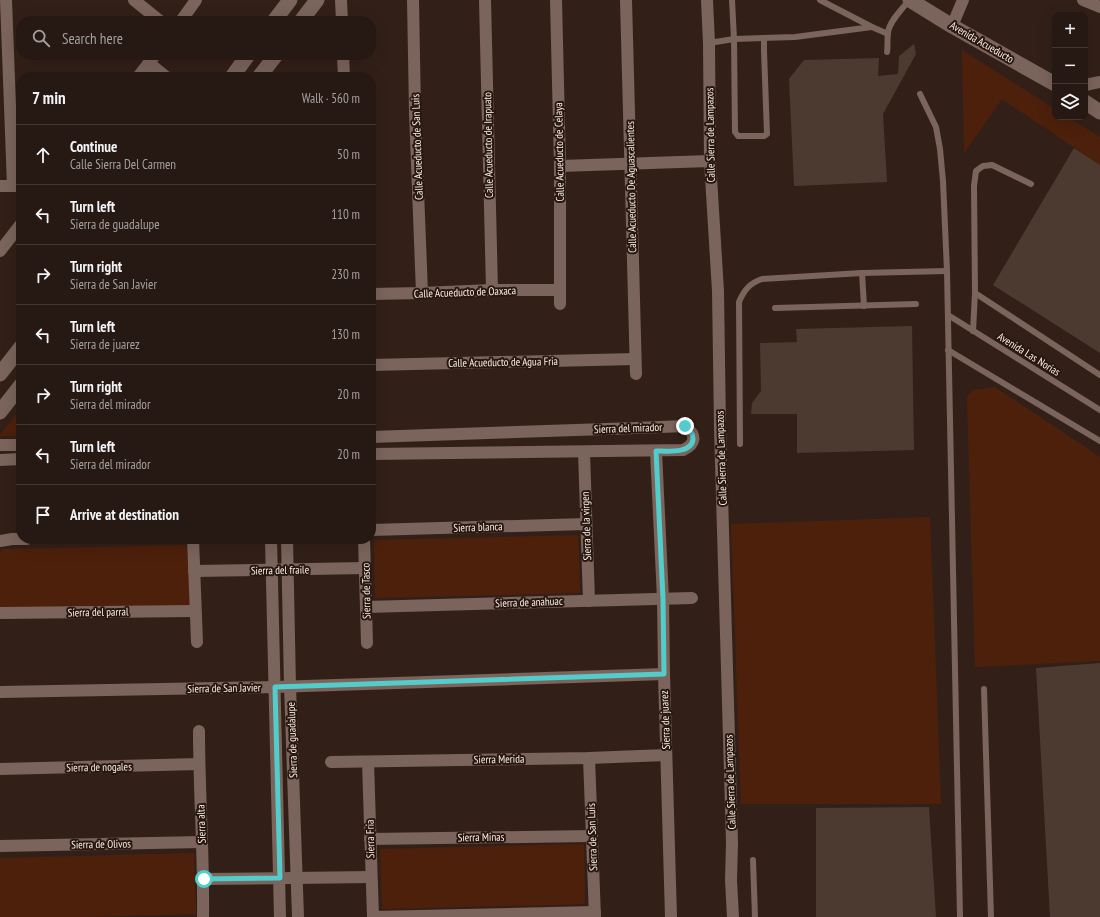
<!DOCTYPE html>
<html lang="en">
<head>
<meta charset="utf-8">
<style>
  body { margin:0; font-family:"PT Sans Narrow",sans-serif; background:#2e211b; color:#f1f3f6 }
  .controls { position:absolute; right:12px; top:12px; display:grid; overflow:hidden; border-radius:8px; box-shadow:0 4px 16px #0002 }
  .controls button { width:36px; height:36px; display:grid; place-items:center; padding:0; border:0; border-bottom:1px solid #423732; background:#261812; color:#f1f3f6; font:20px sans-serif }
  .stop { position:absolute; width:12px; height:12px; margin:-9px; border:3px solid #53cdcb; border-radius:50%; background:#fff }
  .stop.end { background:#53cdcb; border-color:#fff; box-shadow:0 1px 4px #0008 }
  .list { margin:0; padding:0; list-style:none }
  h2 { display:flex; justify-content:space-between; align-items:center; height:52px; margin:0; padding:0 16px; font-size:17px }
  h2 small { font-size:13px; font-weight:400; color:#a4a09f }
  .list li { display:grid; grid-template-columns:26px 1fr auto; gap:12px; align-items:center; box-sizing:border-box; height:60px; padding:0 16px; border-top:1px solid #423732 }
  .list b { display:block; font-size:15px; white-space:nowrap }
  .list p { margin:0; font-size:13px; white-space:nowrap; color:#a4a09f }
  .list em { font-size:13px; font-style:normal; color:#a4a09f }
  .icon { flex:none; width:22px; height:22px; fill:none; stroke:currentColor; stroke-width:2; stroke-linecap:round; stroke-linejoin:round }
  .map { position:relative; flex:none; width:1100px; height:917px; overflow:hidden }
  .search { position:absolute; background:#261812; box-shadow:0 4px 16px #0002; left:16px; top:16px; width:360px; height:44px; display:flex; align-items:center; gap:10px; box-sizing:border-box; padding:0 14px; border-radius:16px; color:#a4a09f; font-size:15px }
  .panel { position:absolute; background:#261812; box-shadow:0 4px 16px #0002; left:16px; top:72px; width:360px; height:472px; border-radius:16px }
  .map>svg:first-child { display:block }
  .green { fill:#4d200b }
  .building { fill:#4c3930 }
  .lines { fill:none; stroke-linecap:round; stroke-linejoin:round }
  .service { stroke:#7a645b; stroke-width:6 }
  .minor { stroke:#7a645b; stroke-width:12 }
  .tertiary { stroke:#7a645b; stroke-width:15 }
  .route { stroke:#53cdcb; stroke-width:5 }
  .labels { text-anchor:middle; dominant-baseline:central; stroke-width:4; stroke-linejoin:round; paint-order:stroke }
  .street-label { font-size:11px; fill:#faede8; stroke:#28170f }
</style>
</head>
<body>
<div class="map">
<svg width="1100" height="917" viewBox="0 0 1100 917">
  <rect width="100%" height="100%" fill="#322018"/>
  <g class="green">
    <path d="M962 50 1055 109V117H1068L1100 137V165L1002 99 964 153Z"/>
    <path d="M995 387 1100 457V661L975 667 967 397 973 390Z"/>
    <path d="M21 408V436H0V435Z"/>
    <path d="M930 517 941 804H741L731 524Z"/>
    <path d="M578 535 580 593 375 598 374 540Z"/>
    <path d="M187 545 190 607 0 608V553L3 549Z"/>
    <path d="M584 844 585 904 382 909 380 849Z"/>
    <path d="M194 853 196 914 89 917H0V858Z"/>
  </g>
  <g class="building">
    <path d="M914 44 916 54 883 114 887 182 794 186 789 79 804 60 879 58 878 76 898 74 899 56Z"/>
    <path d="M1074 148 1100 165V353L993 285Z"/>
    <path d="M912 326 914 450 797 453V414H751L752 403 761 391 760 343 797 342 796 329Z"/>
    <path d="M1100 663V917H1050L1036 668Z"/>
    <path d="M929 807 936 917H816V808Z"/>
  </g>
  <g class="lines">
    <g class="service">
      <path d="M732 0 734 39 735 132 738 136H764L767 134 764 51V38"/>
      <path d="M872 27 888 34"/>
      <path d="M709 43 734 39 795 37 872 27 820 0"/>
      <path d="M887 52C888 46 887 39 888 32 890 20 902 10 909 0"/>
      <path d="M920 94 936 127 940 149 943 181 947 271 960 917"/>
      <path d="M862 273 864 306"/>
      <path d="M975 293 1100 375"/>
      <path d="M775 308 916 304"/>
      <path d="M948 315 1100 410"/>
      <path d="M973 331 975 293 974 186 976 171 983 166 992 165 1031 184"/>
      <path d="M948 350 1100 441"/>
      <path d="M740 444 739 302C744 290 750 283 762 279L862 273 947 271"/>
      <path d="M984 689 991 917"/>
      <path d="M753 860 755 917"/>
    </g>
    <g class="minor">
      <path d="M6 0 13 186"/>
      <path d="M134 0 160 21"/>
      <path d="M341 0 342 21"/>
      <path d="M413 0 415 112 422 293"/>
      <path d="M485 0 492 290"/>
      <path d="M556 0 560 166V304"/>
      <path d="M626 0 636 374"/>
      <path d="M707 0 709 43 710 161 718 291 720 427 730 772 732 843 731 880 733 917"/>
      <path d="M1083 0 1100 7"/>
      <path d="M181 21 196 0"/>
      <path d="M952 26 963 0"/>
      <path d="M343 55 344 77"/>
      <path d="M149 63 166 77"/>
      <path d="M138 77 155 55"/>
      <path d="M1085 85 1100 82"/>
      <path d="M560 166 710 161"/>
      <path d="M0 186H21"/>
      <path d="M0 251 21 224"/>
      <path d="M371 294 422 293 492 290H560"/>
      <path d="M371 365 635 359"/>
      <path d="M371 437 636 428 685 426C697 435 696 444 683 450L371 454"/>
      <path d="M0 445H21"/>
      <path d="M656 451 663 599 664 674 671 917"/>
      <path d="M584 452 589 601"/>
      <path d="M0 460 21 459"/>
      <path d="M371 530 586 524"/>
      <path d="M193 539 197 642"/>
      <path d="M271 539 280 917"/>
      <path d="M287 539 290 686 298 917"/>
      <path d="M364 539 367 643"/>
      <path d="M0 541 12 539H27"/>
      <path d="M194 571 365 568"/>
      <path d="M366 607 692 598"/>
      <path d="M0 613 195 611"/>
      <path d="M0 692 275 687 664 674"/>
      <path d="M199 731C199 793 204 855 203 917"/>
      <path d="M589 758 595 917"/>
      <path d="M331 762 589 758 666 755"/>
      <path d="M368 762 373 917 595 912"/>
      <path d="M0 769 199 764"/>
      <path d="M370 839 592 836"/>
      <path d="M0 846 202 842"/>
      <path d="M204 879 371 877"/>
    </g>
    <g class="tertiary">
      <path d="M910 0 952 26 1055 84"/>
      <path d="M274 21 290 0"/>
      <path d="M301 21 317 0"/>
      <path d="M232 77 248 55"/>
      <path d="M259 77 276 55"/>
      <path d="M1085 102 1100 112"/>
      <path d="M0 374 21 347"/>
      <path d="M0 412 21 385"/>
    </g>
  </g>
  <g class="lines">
    <path class="route" d="M204 879 280 878 275 687 664 674 663 599 656 451C666 451 692 454 693 439 693 433 690 430 685 426"/>
  </g>
  <g class="labels">
    <g class="street-label">
      <text transform="translate(982 42) rotate(30)">Avenida Acueducto</text>
      <text transform="translate(710 135) rotate(-91)">Calle Sierra de Lampazos</text>
      <text transform="translate(488 145) rotate(-91)">Calle Acueducto de Irapuato</text>
      <text transform="translate(417 147) rotate(-92)">Calle Acueducto de San Luis</text>
      <text transform="translate(559 152) rotate(-91)">Calle Acueducto de Celaya</text>
      <text transform="translate(631 187) rotate(-91)">Calle Acueducto De Aguascalientes</text>
      <text transform="translate(465 292) rotate(-2)">Calle Acueducto de Oaxaca</text>
      <text transform="translate(1029 354) rotate(32)">Avenida Las Norias</text>
      <text transform="translate(503 362) rotate(-1)">Calle Acueducto de Agua Fria</text>
      <text transform="translate(628 428) rotate(-2)">Sierra del mirador</text>
      <text transform="translate(721 458) rotate(-92)">Calle Sierra de Lampazos</text>
      <text transform="translate(586 526) rotate(-92)">Sierra de la virgen</text>
      <text transform="translate(478 527) rotate(-2)">Sierra blanca</text>
      <text transform="translate(280 570) rotate(-1)">Sierra del fraile</text>
      <text transform="translate(366 591) rotate(-91)">Sierra de Tasco</text>
      <text transform="translate(529 602) rotate(-2)">Sierra de anahuac</text>
      <text transform="translate(98 612) rotate(-1)">Sierra del parral</text>
      <text transform="translate(224 688) rotate(-1)">Sierra de San Javier</text>
      <text transform="translate(665 720) rotate(-92)">Sierra de juarez</text>
      <text transform="translate(292 740) rotate(-92)">Sierra de guadalupe</text>
      <text transform="translate(499 759) rotate(-1)">Sierra Merida</text>
      <text transform="translate(99 767) rotate(-1)">Sierra de nogales</text>
      <text transform="translate(730 782) rotate(-92)">Calle Sierra de Lampazos</text>
      <text transform="translate(201 824) rotate(-92)">Sierra alta</text>
      <text transform="translate(481 837) rotate(-1)">Sierra Minas</text>
      <text transform="translate(592 837) rotate(-92)">Sierra de San Luis</text>
      <text transform="translate(370 839) rotate(-91)">Sierra Fria</text>
      <text transform="translate(101 844) rotate(-1)">Sierra de Olivos</text>
    </g>
  </g>
</svg>
<div class="controls">
<button>+</button>
<button>−</button>
<button><svg class="icon" aria-label="layers" viewBox="0 0 24 24"><path d="M12 4l9 5-9 5-9-5zM3 14l9 5 9-5"/></svg></button>
</div>
<div class="stop" style="left:204px;top:879px"></div>
<div class="stop end" style="left:685px;top:426px"></div>
<div class="search"><svg class="icon" aria-label="search" viewBox="0 0 24 24"><circle cx="10" cy="10" r="6"/><path d="M15 15l6 6"/></svg>Search here</div>
<section class="panel">
<h2>7 min<small>Walk · 560 m</small></h2>
<ul class="list">
<li><svg class="icon" aria-label="ahead" viewBox="0 0 24 24"><path d="M12 20V5M6 11l6-6 6 6"/></svg><div><b>Continue</b><p>Calle Sierra Del Carmen</p></div><em>50 m</em></li>
<li><svg class="icon" aria-label="left" viewBox="0 0 24 24"><path d="M17 20v-9H6M10 6l-5 5 5 5"/></svg><div><b>Turn left</b><p>Sierra de guadalupe</p></div><em>110 m</em></li>
<li><svg class="icon" aria-label="right" viewBox="0 0 24 24"><path d="M7 20v-9h11M14 6l5 5-5 5"/></svg><div><b>Turn right</b><p>Sierra de San Javier</p></div><em>230 m</em></li>
<li><svg class="icon" aria-label="left" viewBox="0 0 24 24"><path d="M17 20v-9H6M10 6l-5 5 5 5"/></svg><div><b>Turn left</b><p>Sierra de juarez</p></div><em>130 m</em></li>
<li><svg class="icon" aria-label="right" viewBox="0 0 24 24"><path d="M7 20v-9h11M14 6l5 5-5 5"/></svg><div><b>Turn right</b><p>Sierra del mirador</p></div><em>20 m</em></li>
<li><svg class="icon" aria-label="left" viewBox="0 0 24 24"><path d="M17 20v-9H6M10 6l-5 5 5 5"/></svg><div><b>Turn left</b><p>Sierra del mirador</p></div><em>20 m</em></li>
<li><svg class="icon" aria-label="arrive" viewBox="0 0 24 24"><path d="M6 21V4h12l-3 4 3 4H6"/></svg><div><b>Arrive at destination</b></div></li>
</ul>
</section>
</div>
</body>
</html>
